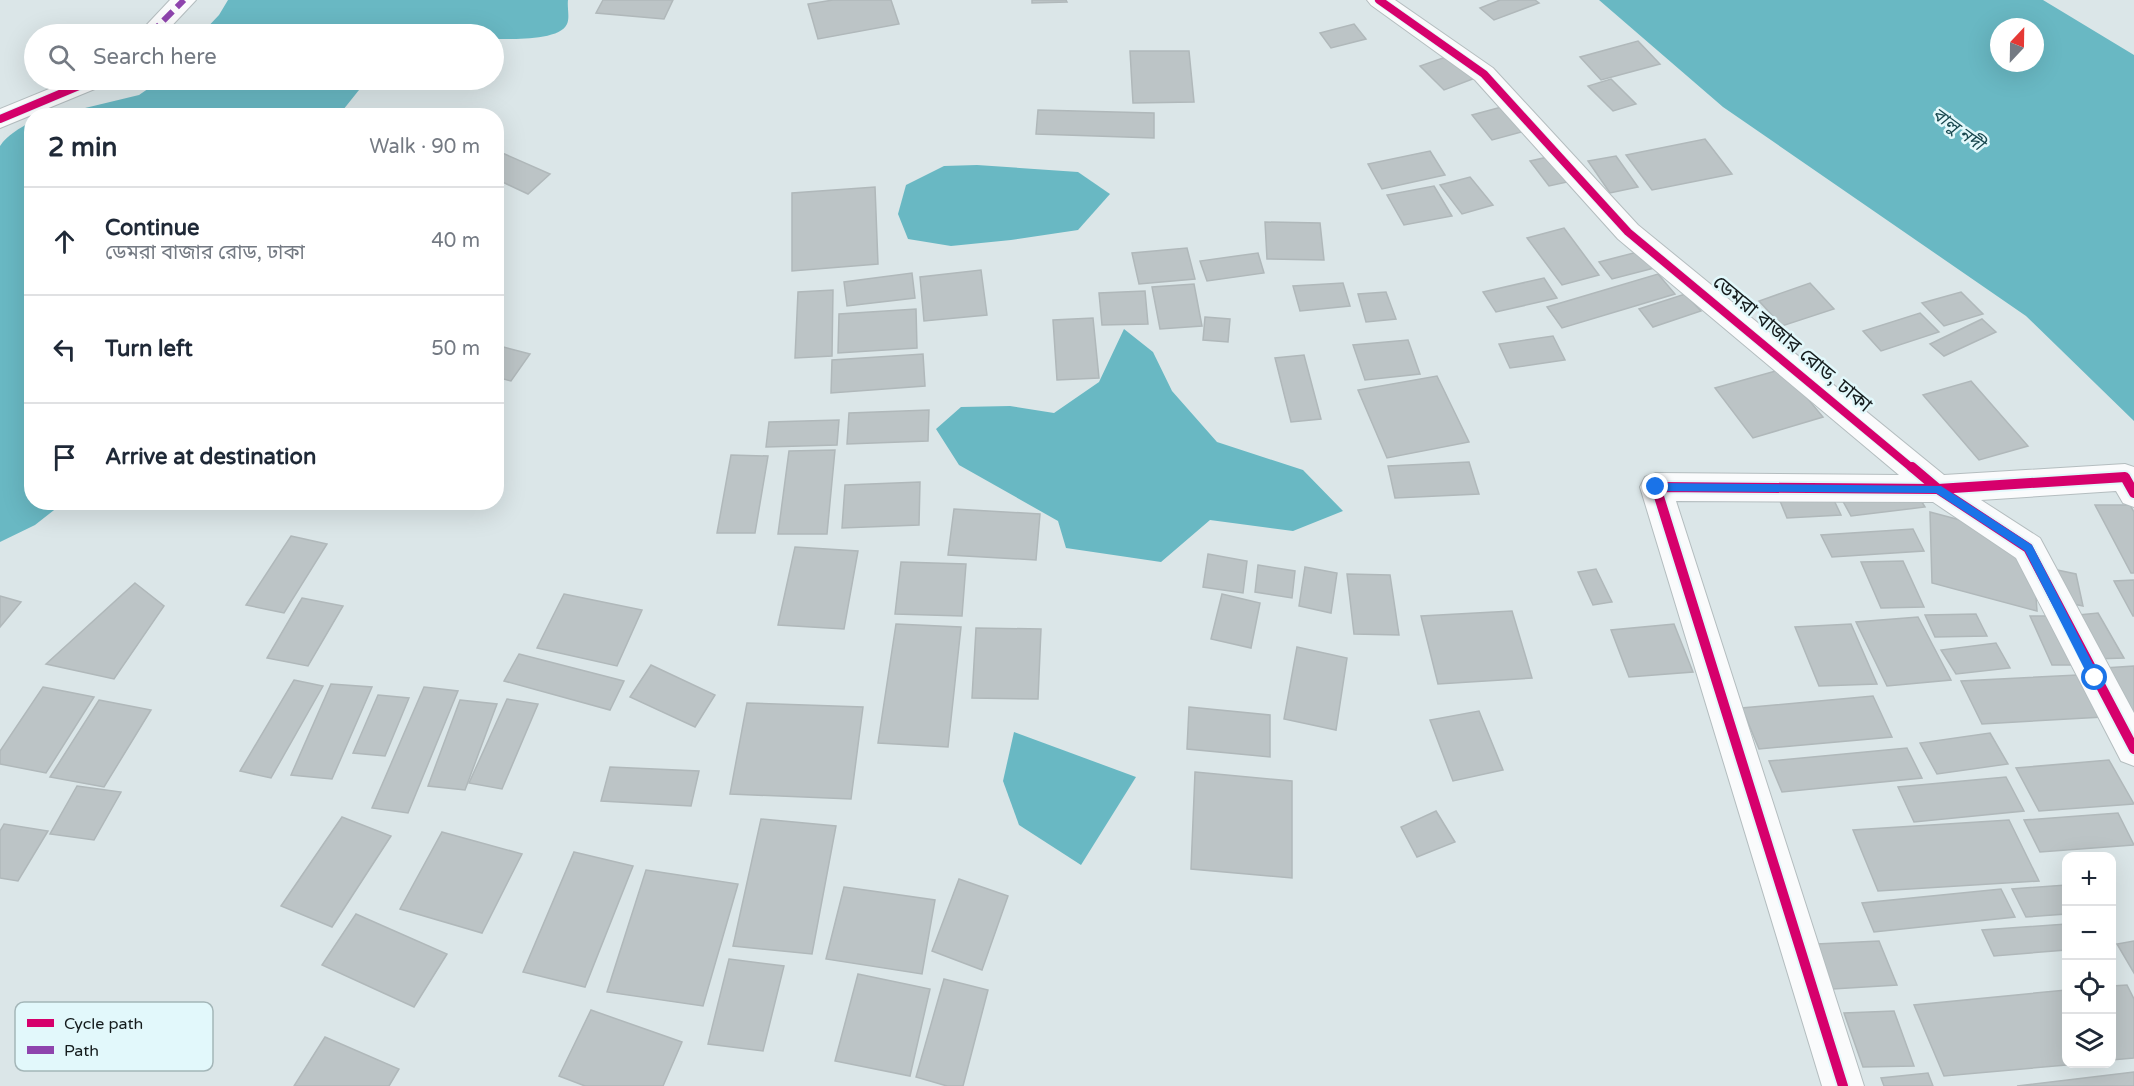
<!DOCTYPE html>
<html lang="en">
<head>
<meta charset="utf-8">
<style>
  body { margin:0; font-family:"Varela Round","Noto Sans Bengali",sans-serif; background:#f6f6f7; color:#1f2937 }
  .controls { position:absolute; right:18px; bottom:18px; display:grid; overflow:hidden; border-radius:12px; box-shadow:0 6px 24px #0002 }
  .controls button { width:54px; height:54px; display:grid; place-items:center; padding:0; border:0; border-bottom:2px solid #e0e1e3; background:#fff; color:#1f2937; font:30px sans-serif }
  .compass { position:absolute; left:1990px; top:18px; width:54px; height:54px; border-radius:50%; background:#fff; box-shadow:0 6px 24px #0002; rotate:22deg }
  .stop { position:absolute; width:18px; height:18px; margin:-14px; border:4px solid #1a73e8; border-radius:50%; background:#fff }
  .stop.end { background:#1a73e8; border-color:#fff; box-shadow:0 2px 6px #0008 }
  .list { margin:0; padding:0; list-style:none }
  h2 { display:flex; justify-content:space-between; align-items:center; height:78px; margin:0; padding:0 24px; font-size:26px }
  h2 small { font-size:20px; font-weight:400; color:#747a83 }
  .list li { display:grid; grid-template-columns:39px 1fr auto; gap:18px; align-items:center; box-sizing:border-box; height:108px; padding:0 24px; border-top:2px solid #e0e1e3 }
  .list b { display:block; font-size:22px; white-space:nowrap }
  .list p { margin:0; font-size:20px; white-space:nowrap; color:#747a83 }
  .list em { font-size:20px; font-style:normal; color:#747a83 }
  .icon { flex:none; width:33px; height:33px; fill:none; stroke:currentColor; stroke-width:2; stroke-linecap:round; stroke-linejoin:round }
  .map { position:relative; flex:none; width:2134px; height:1086px; overflow:hidden }
  .search { position:absolute; background:#fff; box-shadow:0 6px 24px #0002; left:24px; top:24px; width:480px; height:66px; display:flex; align-items:center; gap:15px; box-sizing:border-box; padding:0 21px; border-radius:33px; color:#747a83; font-size:22px }
  .panel { position:absolute; background:#fff; box-shadow:0 6px 24px #0002; left:24px; top:108px; width:480px; height:402px; border-radius:24px }
  .map>svg:first-child { display:block }
  .water { fill:#69b8c3; fill-rule:evenodd }
  .building { fill:#bcc4c6; stroke:#b0b8ba; stroke-width:1.5 }
  .lines { fill:none; stroke-linecap:round; stroke-linejoin:round }
  .minor-casing { stroke:#b4bdbf; stroke-width:2 }
  .minor { fill:#fafbfc; fill-rule:evenodd }
  .quiet { stroke:#8e44ad; stroke-width:6; stroke-dasharray:13 6; stroke-linecap:butt }
  .cycleway-far1-casing { stroke:#e2f8fb; stroke-width:10 }
  .cycleway-casing { stroke:#e2f8fb; stroke-width:14 }
  .cycleway-far1 { stroke:#d6006c; stroke-width:8 }
  .cycleway { stroke:#d6006c; stroke-width:10 }
  .route { fill:#1a73e8 }
  .labels { text-anchor:middle; dominant-baseline:central; stroke-width:5; stroke-linejoin:round; paint-order:stroke }
  .far-water-label { font-size:18px; font-style:italic; fill:#19484f; stroke:#e2f8fb }
  .street-label { font-size:20px; fill:#141b1c; stroke:#e2f8fb }
  .key { fill:#e2f8fb; stroke:#a4b6b8; stroke-width:1.5 }
  .key-label { font-size:16px; fill:#141b1c }
</style>
</head>
<body>
<div class="map">
<svg width="2134" height="1086" viewBox="0 0 2134 1086">
  <rect width="100%" height="100%" fill="#dbe6e8"/>
  <g class="water">
    <path d="M228 0H568C567 7 570 18 567 24 560 41 509 39 494 39V34H201L219 15Z"/>
    <path d="M1599 0H2043L2134 55V421L2026 316 1723 107ZM1999 27H2035V63H1999Z"/>
    <path d="M161 80H367L339 115H56L139 95Z"/>
    <path d="M31 122 32 502 63 503 35 525 0 542V146C7 135 20 128 31 122Z"/>
    <path d="M977 165 1078 172 1110 194 1078 230 1011 240 951 246 908 239 898 214 906 185 944 166Z"/>
    <path d="M1124 329 1153 352 1172 391 1217 442 1303 470 1343 511 1293 531 1210 520 1161 562 1066 548 1058 521 959 465 936 429 961 407 1010 406 1054 413 1099 382Z"/>
    <path d="M1014 732 1136 777 1081 865 1019 825 1003 781Z"/>
  </g>
  <g class="building">
    <path d="M603 0H673L664 19 596 13Z"/>
    <path d="M833 0H891L899 24 818 39 808 4Z"/>
    <path d="M1032 0H1066L1067 2 1032 3Z"/>
    <path d="M1500 0H1535L1539 3 1494 20 1480 8Z"/>
    <path d="M1354 24 1366 39 1331 48 1320 33Z"/>
    <path d="M1638 41 1660 64 1601 80 1580 57Z"/>
    <path d="M1130 51H1189L1194 102 1133 103Z"/>
    <path d="M1454 54 1478 77 1444 90 1420 66Z"/>
    <path d="M1611 79 1636 104 1613 111 1588 86Z"/>
    <path d="M1516 103 1536 128 1492 140 1472 115Z"/>
    <path d="M1038 110 1154 113V138L1036 134Z"/>
    <path d="M1705 139 1732 174 1652 190 1626 155Z"/>
    <path d="M1430 151 1445 175 1382 189 1368 164Z"/>
    <path d="M500 152 550 174 528 194 496 179V155Z"/>
    <path d="M1565 153 1585 178 1549 186 1530 161Z"/>
    <path d="M1616 156 1638 187 1610 193 1588 161Z"/>
    <path d="M1470 177 1493 205 1462 214 1440 185Z"/>
    <path d="M1434 186 1452 216 1404 225 1387 195Z"/>
    <path d="M875 187 878 264 792 271V193Z"/>
    <path d="M1265 222 1320 223 1324 260 1267 259Z"/>
    <path d="M1564 228 1599 275 1562 285 1527 238Z"/>
    <path d="M1187 248 1195 279 1139 284 1132 253Z"/>
    <path d="M1645 250 1658 267 1612 279 1599 262Z"/>
    <path d="M1258 253 1264 273 1207 281 1200 261Z"/>
    <path d="M981 270 987 315 924 321 920 277Z"/>
    <path d="M912 273 915 298 847 306 844 282Z"/>
    <path d="M1658 274 1675 294 1562 328 1547 307Z"/>
    <path d="M1544 278 1557 298 1496 312 1483 292Z"/>
    <path d="M1343 283 1350 306 1300 311 1293 286Z"/>
    <path d="M1810 283 1834 309 1782 326 1759 301Z"/>
    <path d="M1194 284 1202 326 1160 329 1152 287Z"/>
    <path d="M833 290 832 356 795 358 798 292Z"/>
    <path d="M1145 291 1148 324 1102 325 1099 293Z"/>
    <path d="M1386 292 1396 319 1366 322 1358 294Z"/>
    <path d="M1961 292 1983 314 1944 326 1922 303Z"/>
    <path d="M1685 294 1701 311 1653 327 1639 309Z"/>
    <path d="M916 309 917 348 838 353 839 314Z"/>
    <path d="M1920 313 1939 332 1881 351 1863 331Z"/>
    <path d="M1205 317 1230 319 1228 342 1203 340Z"/>
    <path d="M1093 318 1099 378 1057 380 1053 320Z"/>
    <path d="M1982 319 1996 332 1944 356 1930 344Z"/>
    <path d="M1553 336 1565 360 1510 368 1499 344Z"/>
    <path d="M1408 340 1420 374 1365 380 1353 345Z"/>
    <path d="M496 345 530 354 511 381 496 377Z"/>
    <path d="M923 354 925 386 831 393 832 360Z"/>
    <path d="M1304 355 1321 419 1291 422 1275 358Z"/>
    <path d="M1783 369 1823 417 1753 438 1715 388Z"/>
    <path d="M1437 376 1469 442 1387 458 1358 390Z"/>
    <path d="M1971 381 2028 446 1979 460 1923 395Z"/>
    <path d="M929 410 928 441 847 444 849 413Z"/>
    <path d="M839 420 837 445 766 447 769 422Z"/>
    <path d="M835 450 827 534H778L789 451Z"/>
    <path d="M731 455 768 456 755 533H717Z"/>
    <path d="M1469 462 1479 494 1395 498 1388 466Z"/>
    <path d="M920 482 919 525 842 528 845 485Z"/>
    <path d="M1912 486 1925 507 1851 516 1839 494Z"/>
    <path d="M1831 494 1841 515 1787 518 1778 496Z"/>
    <path d="M2095 505H2130L2134 512V573H2131Z"/>
    <path d="M954 509 1040 514 1036 560 948 555Z"/>
    <path d="M1930 512 2032 539 2037 611 1932 583Z"/>
    <path d="M1913 529 1924 551 1832 557 1821 535Z"/>
    <path d="M291 536 327 544 284 613 246 605Z"/>
    <path d="M795 547 858 551 844 629 778 625Z"/>
    <path d="M1208 554 1247 561 1243 593 1203 587Z"/>
    <path d="M1903 561 1924 607 1881 608 1861 562Z"/>
    <path d="M901 562 966 564 962 616 895 614Z"/>
    <path d="M1258 565 1295 571 1292 598 1255 592Z"/>
    <path d="M1305 567 1337 573 1331 613 1299 606Z"/>
    <path d="M2043 567 2076 574 2083 606 2049 599Z"/>
    <path d="M1596 569 1612 602 1593 605 1578 572Z"/>
    <path d="M1347 574 1390 575 1399 635 1354 634Z"/>
    <path d="M2134 580V616H2133L2114 581Z"/>
    <path d="M135 583 164 606 114 679 46 664Z"/>
    <path d="M564 594 642 610 617 666 537 648Z"/>
    <path d="M1222 594 1260 603 1251 648 1211 639Z"/>
    <path d="M0 596 21 602 0 627Z"/>
    <path d="M302 598 343 606 308 666 267 658Z"/>
    <path d="M1512 611 1532 678 1438 684 1421 616Z"/>
    <path d="M2098 613 2124 658 2094 659 2069 616Z"/>
    <path d="M1976 614 1987 636 1935 637 1925 615Z"/>
    <path d="M2030 616H2064L2087 665H2052Z"/>
    <path d="M1918 617 1951 680 1887 686 1856 622Z"/>
    <path d="M896 624 961 627 948 747 878 743Z"/>
    <path d="M1674 624 1693 672 1629 677 1611 630Z"/>
    <path d="M1851 624 1877 684 1819 686 1795 627Z"/>
    <path d="M976 628 1041 629 1038 699 972 698Z"/>
    <path d="M1996 643 2010 668 1956 674 1941 650Z"/>
    <path d="M1297 647 1347 658 1336 730 1284 719Z"/>
    <path d="M519 654 624 681 610 710 504 681Z"/>
    <path d="M651 665 715 695 695 727 630 697Z"/>
    <path d="M2134 666V714L2105 668Z"/>
    <path d="M2098 674 2121 716 1982 724 1961 681Z"/>
    <path d="M294 680 323 686 271 778 240 771Z"/>
    <path d="M331 684 372 687 332 779 291 775Z"/>
    <path d="M43 687 94 697 46 773 0 764V751Z"/>
    <path d="M424 687 458 691 408 813 372 808Z"/>
    <path d="M378 695 409 698 385 756 353 753Z"/>
    <path d="M1873 696 1892 737 1759 749 1742 708Z"/>
    <path d="M507 699 538 704 502 789 469 783Z"/>
    <path d="M99 700 151 710 104 787 50 777Z"/>
    <path d="M460 700 497 704 465 790 428 786Z"/>
    <path d="M747 703 863 707 851 799 730 794Z"/>
    <path d="M1189 707 1270 715V757L1187 749Z"/>
    <path d="M1479 711 1503 770 1453 781 1430 720Z"/>
    <path d="M1990 733 2008 764 1937 774 1920 743Z"/>
    <path d="M1907 748 1922 778 1782 792 1769 761Z"/>
    <path d="M2109 760 2134 804 2039 811 2016 768Z"/>
    <path d="M610 767 699 771 691 806 601 801Z"/>
    <path d="M1195 772 1292 781V878L1191 869Z"/>
    <path d="M2006 777 2024 811 1914 822 1898 787Z"/>
    <path d="M77 786 121 792 94 840 50 834Z"/>
    <path d="M1436 811 1455 842 1417 857 1401 827Z"/>
    <path d="M2118 813 2134 845 2040 852 2024 820Z"/>
    <path d="M342 817 391 836 332 927 281 906Z"/>
    <path d="M761 819 836 826 812 954 733 946Z"/>
    <path d="M2009 820 2039 881 1878 891 1853 830Z"/>
    <path d="M4 824 48 831 18 881 0 878V831Z"/>
    <path d="M442 832 522 854 482 933 400 909Z"/>
    <path d="M574 852 633 866 585 987 523 972Z"/>
    <path d="M646 870 738 884 703 1006 607 992Z"/>
    <path d="M959 879 1008 896 982 970 932 951Z"/>
    <path d="M2066 885V914L2026 917 2012 889Z"/>
    <path d="M844 887 935 900 922 974 826 959Z"/>
    <path d="M2001 889 2015 917 1874 932 1862 903Z"/>
    <path d="M356 914 447 954 414 1007 322 965Z"/>
    <path d="M2066 924V950L1994 956 1982 930Z"/>
    <path d="M1879 941 1897 985 1833 989 1817 944Z"/>
    <path d="M2134 941V973L2117 944Z"/>
    <path d="M729 959 784 966 763 1051 708 1044Z"/>
    <path d="M858 974 930 989 910 1076 835 1061Z"/>
    <path d="M944 979 988 990 963 1086H947L916 1077Z"/>
    <path d="M2127 985 2134 999V1058L2112 1060V986Z"/>
    <path d="M2066 990V1064H2078L1944 1076 1914 1005Z"/>
    <path d="M591 1010 682 1042 663 1086H585L559 1076Z"/>
    <path d="M1894 1011 1914 1066 1863 1067 1844 1013Z"/>
    <path d="M325 1037 399 1069 389 1086H294Z"/>
    <path d="M2134 1072V1086H2017Z"/>
    <path d="M1928 1073 1933 1086H1884L1881 1078Z"/>
  </g>
  <g class="lines">
    <g class="minor-casing">
      <g id="minor">
        <path d="M170 0H196L164 34H138Z"/>
        <path d="M1367 0H1395L1493 68 1638 225 1944 475 2125 464 2134 467V507L2123 503 2116 491 1981 500 2040 538 2134 713V766L2121 761 2016 558 1933 502 1676 501 1864 1086H1822L1640 487 1645 477 1656 473 1899 475 1618 239 1475 80 1371 5Z"/>
        <path d="M71 80H106L102 86 0 128V109Z"/>
      </g>
    </g>
    <use href="#minor" class="minor"/>
    <path class="quiet" d="M150 34 184 0"/>
    <g class="cycleway-far1-casing">
      <g id="cycleway-far1">
        <path d="M1379 0 1484 74 1628 232 1913 469"/>
        <path d="M0 119 93 80"/>
      </g>
    </g>
    <g class="cycleway-casing">
      <g id="cycleway">
        <path d="M1912 467 1938 489 2028 548 2134 749"/>
        <path d="M1843 1086 1656 487 1938 489 2125 477 2134 493"/>
      </g>
    </g>
    <use href="#cycleway-far1" class="cycleway-far1"/>
    <use href="#cycleway" class="cycleway"/>
  </g>
  <path class="route" d="M1656 483 1941 486 2032 545 2100 678 2099 682H2091L2025 551 1936 493 1656 491 1651 487Z"/>
  <g class="labels">
    <g class="far-water-label">
      <text transform="translate(1958 129) rotate(36)">বালু নদী</text>
    </g>
    <g class="street-label">
      <text transform="translate(1792 344) rotate(40)">ডেমরা বাজার রোড, ঢাকা</text>
    </g>
  </g>
  <rect x="15" y="1002" width="198" height="69" rx="9" class="key"/>
  <rect x="27" y="1019" width="27" height="8" fill="#d6006c"/>
  <rect x="27" y="1046" width="27" height="8" fill="#8e44ad"/>
  <g class="key-label">
    <text x="64" y="1029">Cycle path</text>
    <text x="64" y="1056">Path</text>
  </g>
</svg>
<div class="controls">
<button>+</button>
<button>−</button>
<button><svg class="icon" aria-label="locate" viewBox="0 0 24 24"><circle cx="12" cy="12" r="6"/><path d="M12 2v4M12 18v4M2 12h4M18 12h4"/></svg></button>
<button><svg class="icon" aria-label="layers" viewBox="0 0 24 24"><path d="M12 4l9 5-9 5-9-5zM3 14l9 5 9-5"/></svg></button>
</div>
<svg class="compass" viewBox="-18 -18 36 36"><path d="M0-13l5 13h-10z" fill="#e53935"/><path d="M0 13l5-13h-10z" fill="#747a83"/></svg>
<div class="stop" style="left:2095px;top:678px"></div>
<div class="stop end" style="left:1656px;top:487px"></div>
<div class="search"><svg class="icon" aria-label="search" viewBox="0 0 24 24"><circle cx="10" cy="10" r="6"/><path d="M15 15l6 6"/></svg>Search here</div>
<section class="panel">
<h2>2 min<small>Walk · 90 m</small></h2>
<ul class="list">
<li><svg class="icon" aria-label="ahead" viewBox="0 0 24 24"><path d="M12 20V5M6 11l6-6 6 6"/></svg><div><b>Continue</b><p>ডেমরা বাজার রোড, ঢাকা</p></div><em>40 m</em></li>
<li><svg class="icon" aria-label="left" viewBox="0 0 24 24"><path d="M17 20v-9H6M10 6l-5 5 5 5"/></svg><div><b>Turn left</b></div><em>50 m</em></li>
<li><svg class="icon" aria-label="arrive" viewBox="0 0 24 24"><path d="M6 21V4h12l-3 4 3 4H6"/></svg><div><b>Arrive at destination</b></div></li>
</ul>
</section>
</div>
</body>
</html>
